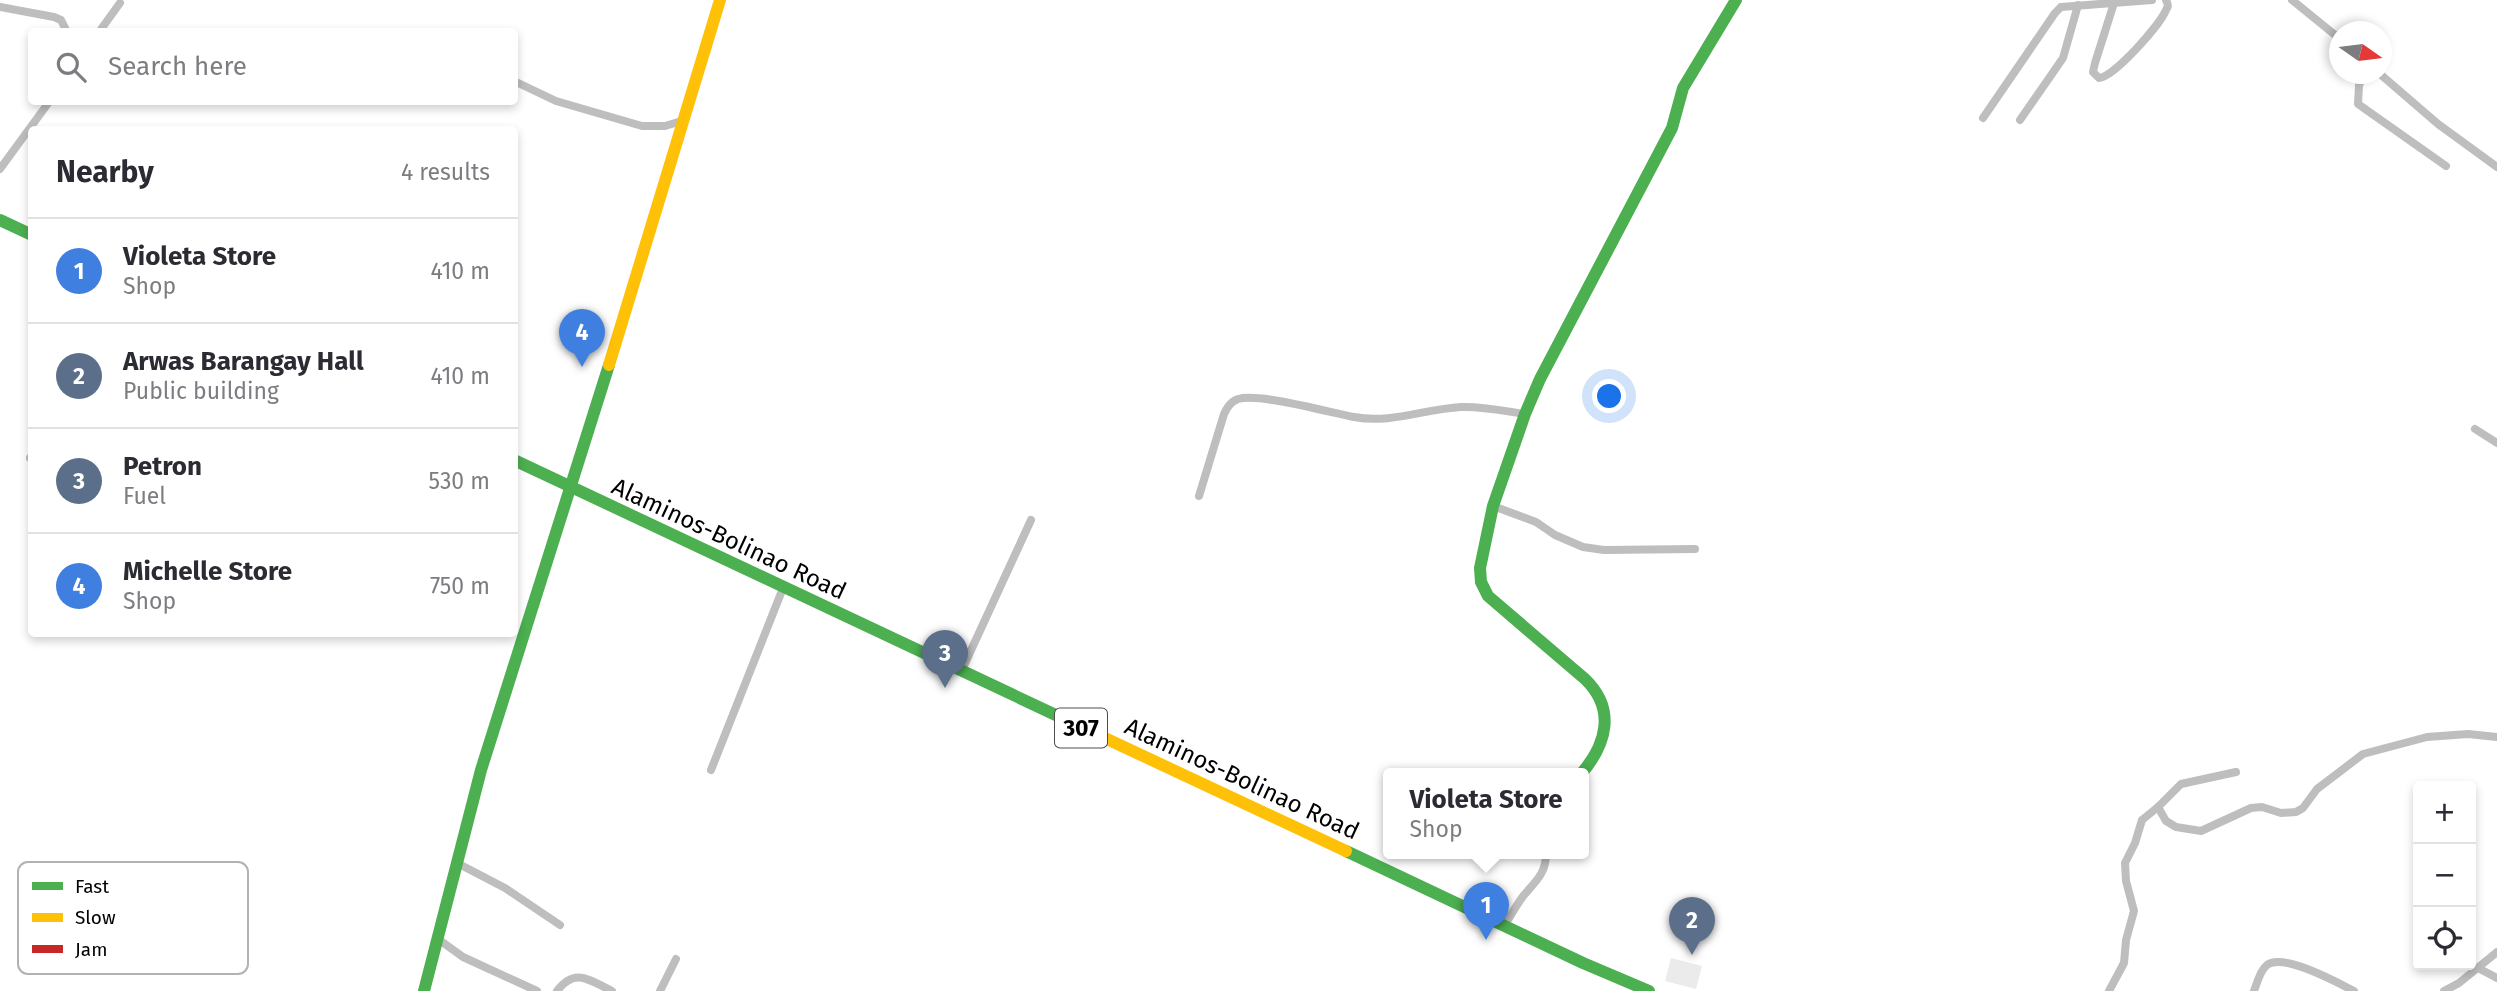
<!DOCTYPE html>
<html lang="en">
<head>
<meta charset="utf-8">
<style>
  body { margin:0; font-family:"Fira Sans",sans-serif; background:#f7f7f7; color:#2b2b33 }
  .controls { position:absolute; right:21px; bottom:21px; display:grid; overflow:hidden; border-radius:7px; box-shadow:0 4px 10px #0003 }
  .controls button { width:63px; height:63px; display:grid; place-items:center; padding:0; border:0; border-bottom:2px solid #e1e1e2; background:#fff; color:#2b2b33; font:35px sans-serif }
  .compass { position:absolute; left:2329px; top:21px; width:63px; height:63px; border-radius:50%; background:#fff; box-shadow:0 4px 10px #0003; rotate:104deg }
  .you { position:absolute; left:1610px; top:397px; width:24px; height:24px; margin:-18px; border:5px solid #fff; border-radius:50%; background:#1a73e8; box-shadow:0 0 0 10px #1a73e833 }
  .badge { display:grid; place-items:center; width:46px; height:46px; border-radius:50%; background:#595959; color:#fff; font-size:23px; font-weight:700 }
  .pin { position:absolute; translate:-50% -58px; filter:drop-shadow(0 2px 4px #0008) }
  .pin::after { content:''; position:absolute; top:37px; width:24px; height:21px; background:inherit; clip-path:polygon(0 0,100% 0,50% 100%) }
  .popup { position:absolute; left:1383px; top:768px; width:206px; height:91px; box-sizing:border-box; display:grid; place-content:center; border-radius:7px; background:#fff; filter:drop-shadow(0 2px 5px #0005); font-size:23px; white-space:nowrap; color:#7c7c81 }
  .popup b { font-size:26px; color:#2b2b33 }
  .popup::after { content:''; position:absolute; left:50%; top:100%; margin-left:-14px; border:14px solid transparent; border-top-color:#fff }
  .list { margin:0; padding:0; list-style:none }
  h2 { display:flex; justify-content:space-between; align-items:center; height:91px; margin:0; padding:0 28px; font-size:30px }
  h2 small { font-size:23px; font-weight:400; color:#7c7c81 }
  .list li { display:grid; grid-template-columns:46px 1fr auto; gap:21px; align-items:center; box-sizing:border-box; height:105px; padding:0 28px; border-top:2px solid #e1e1e2 }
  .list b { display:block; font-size:26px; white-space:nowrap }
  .list p { margin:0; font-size:23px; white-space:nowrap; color:#7c7c81 }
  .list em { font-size:23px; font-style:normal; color:#7c7c81 }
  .icon { flex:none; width:38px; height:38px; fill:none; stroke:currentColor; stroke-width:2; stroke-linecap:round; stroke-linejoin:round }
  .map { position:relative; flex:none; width:2497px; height:991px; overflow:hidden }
  .search { position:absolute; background:#fff; box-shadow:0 4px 10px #0003; left:28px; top:28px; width:490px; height:77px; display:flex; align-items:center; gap:18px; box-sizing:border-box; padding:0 24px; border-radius:7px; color:#7c7c81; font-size:26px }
  .panel { position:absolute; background:#fff; box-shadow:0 4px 10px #0003; left:28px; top:126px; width:490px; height:511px; border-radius:7px }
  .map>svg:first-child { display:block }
  .green { fill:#ebebeb }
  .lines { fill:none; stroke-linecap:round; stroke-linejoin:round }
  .street { stroke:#bebebe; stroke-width:8 }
  .fast { stroke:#4caf50; stroke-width:12 }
  .slow { stroke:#ffc107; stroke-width:12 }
  .labels { text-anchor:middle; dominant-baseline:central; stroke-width:5; stroke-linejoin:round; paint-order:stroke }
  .shield { fill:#fff; stroke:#4c4c4c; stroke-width:2 }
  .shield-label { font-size:23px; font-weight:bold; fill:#000 }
  .street-label { font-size:24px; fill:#000; stroke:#fff }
  .key { fill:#fff; stroke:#b2b2b2; stroke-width:2 }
  .key-label { font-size:19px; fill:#000 }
</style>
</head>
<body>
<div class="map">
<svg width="2497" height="991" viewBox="0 0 2497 991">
  <rect width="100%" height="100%" fill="#fff"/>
  <path class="green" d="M1671 958 1702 966 1696 989 1665 981Z"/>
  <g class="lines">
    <g class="street">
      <path d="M2292 0 2340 39"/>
      <path d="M2114 3 2095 63 2093 72 2099 78C2114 77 2160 25 2166 10 2169 5 2168 5 2166 0"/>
      <path d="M0 7 54 17 61 20 67 32"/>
      <path d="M99 32 120 3"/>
      <path d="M2365 74 2359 85 2358 104 2446 166"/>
      <path d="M2380 74 2438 124 2497 167"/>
      <path d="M514 81 556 101 642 126H665L685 120"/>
      <path d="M1983 118 2055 13 2061 7 2152 0"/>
      <path d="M2020 120 2063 58 2078 5"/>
      <path d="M0 169 49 102"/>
      <path d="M2475 429 2497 443"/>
      <path d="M30 458H32"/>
      <path d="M1199 496 1224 414C1227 408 1230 402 1238 399 1260 393 1328 412 1354 417 1391 424 1424 409 1461 407 1482 406 1504 411 1525 414"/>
      <path d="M1493 506 1536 522 1555 535 1583 547 1604 550 1695 549"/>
      <path d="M961 672 1031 520"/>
      <path d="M711 770 783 588"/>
      <path d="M2236 772 2181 784 2158 807 2166 821 2176 827 2201 831 2251 808 2262 807 2281 813 2296 812 2303 808 2317 789 2363 754 2427 737 2468 734 2497 737"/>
      <path d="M457 863 505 888 560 925"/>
      <path d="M1505 925C1511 915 1517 904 1524 895 1536 881 1546 873 1546 854"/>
      <path d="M438 939 463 957 537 991"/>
      <path d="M2478 968 2497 978"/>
      <path d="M557 991C575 967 589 980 612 991"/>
      <path d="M660 991 676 959"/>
      <path d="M2109 991 2124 963 2126 940 2134 911 2126 881 2125 863 2135 843 2142 820 2158 807"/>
      <path d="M2254 991C2257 983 2260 971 2266 966 2281 951 2338 983 2354 991"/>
      <path d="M2444 991 2459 983 2497 952"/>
    </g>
    <g class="fast">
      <path d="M0 220 32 235"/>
      <path d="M514 460 1077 725"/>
      <path d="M1581 774C1607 744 1616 709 1585 679L1488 596 1481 582 1480 568 1493 506 1525 414 1540 379 1672 128 1683 88 1736 0"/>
      <path d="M1346 851 1583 963 1649 991"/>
      <path d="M424 991 481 770 609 365"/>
    </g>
    <g class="slow">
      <path d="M609 365 720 0"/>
      <path d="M1077 725 1346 851"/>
    </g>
  </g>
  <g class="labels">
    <rect class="shield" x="1055" y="708.5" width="52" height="39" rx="5"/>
    <g class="shield-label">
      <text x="1081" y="728">307</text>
    </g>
    <g class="street-label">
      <text transform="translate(729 539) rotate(25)">Alaminos-Bolinao Road</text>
      <text transform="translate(1242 779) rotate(25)">Alaminos-Bolinao Road</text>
    </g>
  </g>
  <rect x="18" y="862" width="230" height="112" rx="10" class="key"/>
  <rect x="32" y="882" width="31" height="8" fill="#4caf50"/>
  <rect x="32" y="913" width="31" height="9" fill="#ffc107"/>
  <rect x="32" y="945" width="31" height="8" fill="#c62828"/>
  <g class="key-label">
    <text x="75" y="893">Fast</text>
    <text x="75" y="924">Slow</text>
    <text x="75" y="956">Jam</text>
  </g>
</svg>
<div class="controls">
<button>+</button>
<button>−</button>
<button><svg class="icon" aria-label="locate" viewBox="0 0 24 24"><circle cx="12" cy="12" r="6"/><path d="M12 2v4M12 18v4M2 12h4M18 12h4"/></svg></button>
</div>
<svg class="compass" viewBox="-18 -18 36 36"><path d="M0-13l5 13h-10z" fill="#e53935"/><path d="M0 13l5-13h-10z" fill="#7c7c81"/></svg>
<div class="you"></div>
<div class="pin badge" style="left:1486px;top:940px;background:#3f7fe0">1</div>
<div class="popup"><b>Violeta Store</b>Shop</div>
<div class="pin badge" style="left:1692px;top:955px;background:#5c6f8a">2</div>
<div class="pin badge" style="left:945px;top:688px;background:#5c6f8a">3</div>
<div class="pin badge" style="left:582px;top:367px;background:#3f7fe0">4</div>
<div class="search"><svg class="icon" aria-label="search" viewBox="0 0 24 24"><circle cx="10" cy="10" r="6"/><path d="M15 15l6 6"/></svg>Search here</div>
<section class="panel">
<h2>Nearby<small>4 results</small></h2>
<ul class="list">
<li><span class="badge" style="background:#3f7fe0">1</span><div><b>Violeta Store</b><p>Shop</p></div><em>410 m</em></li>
<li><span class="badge" style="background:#5c6f8a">2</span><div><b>Arwas Barangay Hall</b><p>Public building</p></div><em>410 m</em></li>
<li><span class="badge" style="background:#5c6f8a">3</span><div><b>Petron</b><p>Fuel</p></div><em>530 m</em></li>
<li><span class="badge" style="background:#3f7fe0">4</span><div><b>Michelle Store</b><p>Shop</p></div><em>750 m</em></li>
</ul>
</section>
</div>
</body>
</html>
